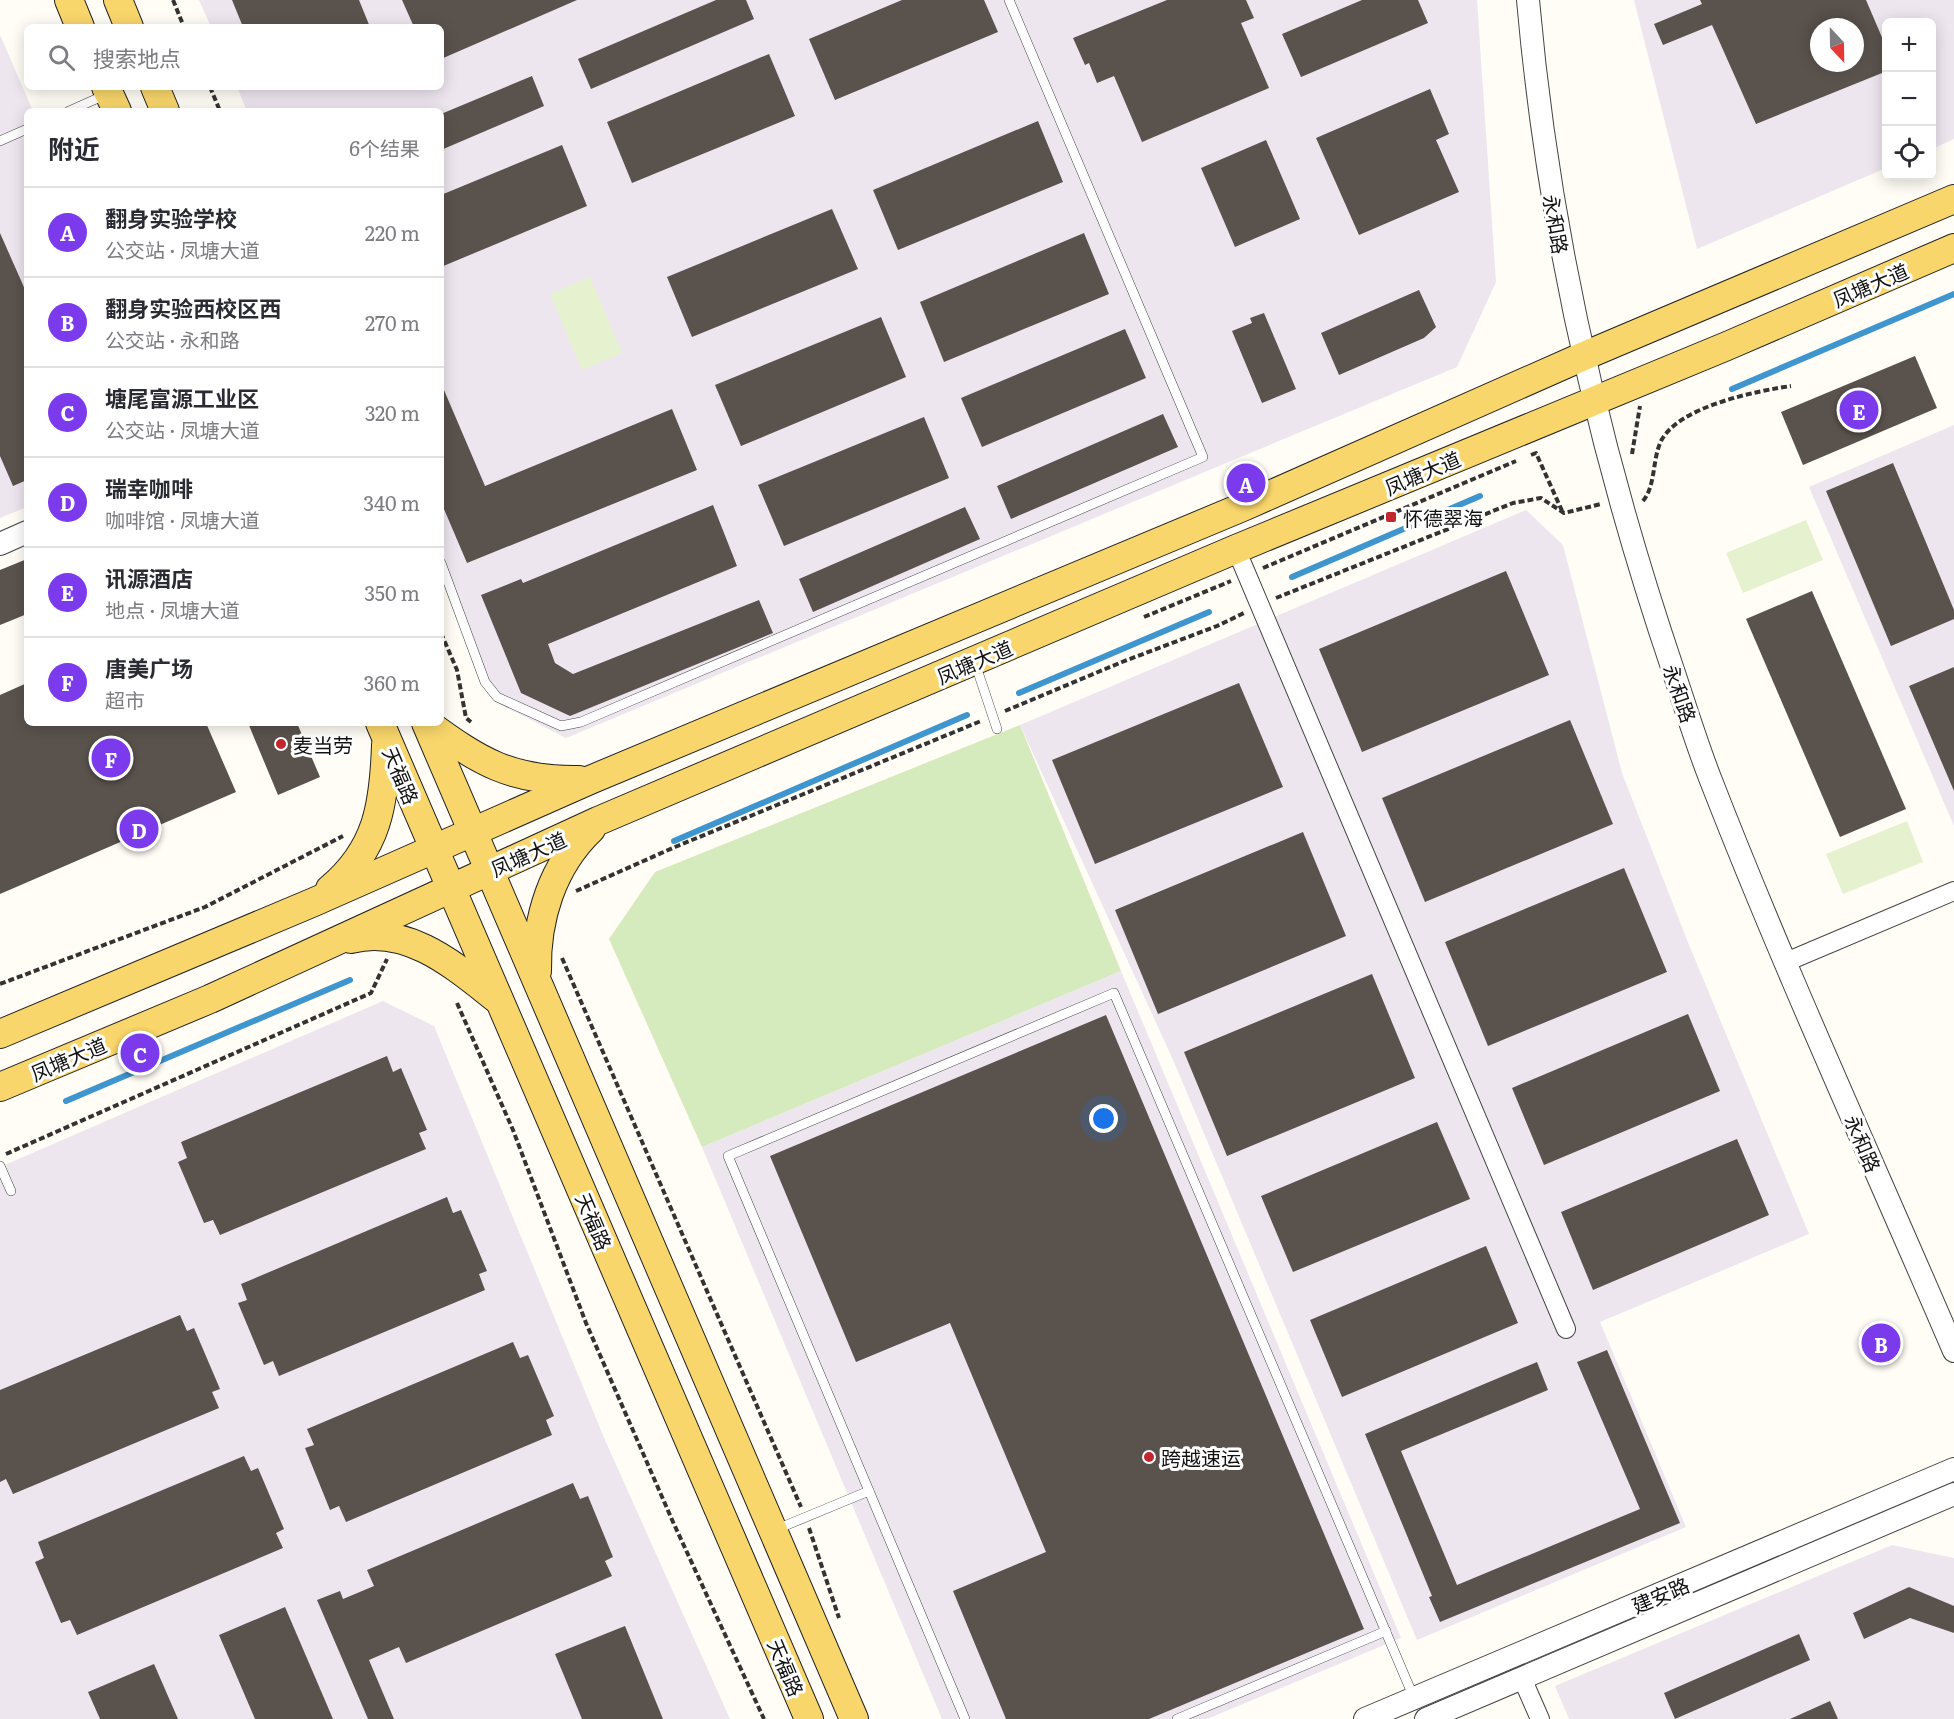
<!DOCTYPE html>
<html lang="zh">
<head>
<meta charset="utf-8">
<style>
  body { margin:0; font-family:Literata,"Noto Sans SC",serif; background:#f2f2f3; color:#2b2b33 }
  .controls { position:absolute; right:18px; top:18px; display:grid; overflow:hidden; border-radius:9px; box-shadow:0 3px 15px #0003 }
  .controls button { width:54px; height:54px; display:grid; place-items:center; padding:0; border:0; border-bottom:2px solid #e1e1e2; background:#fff; color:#2b2b33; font:30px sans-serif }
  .compass { position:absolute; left:1810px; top:18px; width:54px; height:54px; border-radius:50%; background:#fff; box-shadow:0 3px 15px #0003; rotate:158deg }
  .you { position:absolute; left:1104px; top:1119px; width:21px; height:21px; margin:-15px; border:4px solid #fff; border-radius:50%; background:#1a73e8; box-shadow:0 0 0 9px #1a73e833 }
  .badge { display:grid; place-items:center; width:39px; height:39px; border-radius:50%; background:#7c3aed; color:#fff; font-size:20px; font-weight:700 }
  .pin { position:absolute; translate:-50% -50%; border:3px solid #fff; box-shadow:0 2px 6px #0006 }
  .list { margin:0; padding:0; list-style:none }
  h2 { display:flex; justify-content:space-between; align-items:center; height:78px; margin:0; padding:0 24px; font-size:26px }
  h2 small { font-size:20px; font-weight:400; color:#7c7c81 }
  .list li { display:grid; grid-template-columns:39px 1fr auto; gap:18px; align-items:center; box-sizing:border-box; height:90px; padding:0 24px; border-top:2px solid #e1e1e2 }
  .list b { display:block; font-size:22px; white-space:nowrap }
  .list p { margin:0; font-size:20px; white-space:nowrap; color:#7c7c81 }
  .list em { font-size:20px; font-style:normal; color:#7c7c81 }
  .icon { flex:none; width:33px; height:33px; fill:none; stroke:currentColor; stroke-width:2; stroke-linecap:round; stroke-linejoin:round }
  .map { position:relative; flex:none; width:1954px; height:1719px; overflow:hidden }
  .search { position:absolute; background:#fff; box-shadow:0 3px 15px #0003; left:24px; top:24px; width:420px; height:66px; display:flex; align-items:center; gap:15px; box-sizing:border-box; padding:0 21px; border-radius:9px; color:#7c7c81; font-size:22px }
  .panel { position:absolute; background:#fff; box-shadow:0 3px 15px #0003; left:24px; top:108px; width:420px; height:618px; border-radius:9px }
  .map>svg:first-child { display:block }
  .industrial { fill:#eee6ef; fill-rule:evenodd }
  .green { fill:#d5ebbd }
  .pitch { fill:#e6f2cf }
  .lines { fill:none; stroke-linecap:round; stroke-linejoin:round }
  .stream { stroke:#3f96cf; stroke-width:6 }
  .building { fill:#5a524d; fill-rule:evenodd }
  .service-casing { stroke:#444; stroke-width:10 }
  .minor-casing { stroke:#444; stroke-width:20 }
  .tertiary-casing { stroke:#444; stroke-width:24 }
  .primary-casing { stroke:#222; stroke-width:30 }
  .path { stroke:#333; stroke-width:4; stroke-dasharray:6 3; stroke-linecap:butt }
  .service { stroke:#fff; stroke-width:9 }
  .minor { stroke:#fff; stroke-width:18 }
  .tertiary { stroke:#fff; stroke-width:22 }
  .primary { stroke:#f9d66b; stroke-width:28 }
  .poi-dot { fill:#c4262e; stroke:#fff; stroke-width:2 }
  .labels { text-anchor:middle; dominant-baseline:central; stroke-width:6; stroke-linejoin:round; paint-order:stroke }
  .street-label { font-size:20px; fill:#111; stroke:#fff }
  .poi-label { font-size:20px; fill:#111; stroke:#fff; text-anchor:start }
</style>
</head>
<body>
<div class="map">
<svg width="1954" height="1719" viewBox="0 0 1954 1719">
  <rect width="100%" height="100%" fill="#fffdf5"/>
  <g class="industrial">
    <path d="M199 0H1477L1496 282 1457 367 566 738 494 701 441 574V111H247L237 87H441V27H211Z"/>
    <path d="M1634 0H1954V139L1932 149V22H1886V168L1697 249ZM1819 27H1855V63H1819Z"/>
    <path d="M0 35 33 111H27V507L0 518Z"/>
    <path d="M1954 425V826L1809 487Z"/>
    <path d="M1526 510 1563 545 1622 773 1687 940 1809 1234 1600 1322 1686 1527 1417 1640 1174 1062 1020 725Z"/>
    <path d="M1121 971 1401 1638 1207 1719H942L702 1147Z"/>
    <path d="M383 1001 434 1026 605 1440 730 1719H0V1167Z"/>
    <path d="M1892 1545 1954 1558V1719H1569L1555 1686Z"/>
  </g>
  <path class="green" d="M1020 725 1121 971 702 1147 609 939 655 872Z"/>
  <g class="pitch">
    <path d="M590 277 622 353 582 370 550 294Z"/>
    <path d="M1806 520 1823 560 1743 593 1726 553Z"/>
    <path d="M1907 821 1923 862 1843 894 1826 854Z"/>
  </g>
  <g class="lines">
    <g class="stream">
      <path d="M1732 389 1954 294"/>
      <path d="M1292 577 1480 496"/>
      <path d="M1019 693 1209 612"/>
      <path d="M674 841 967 715"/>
      <path d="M66 1101 350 980"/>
    </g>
  </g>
  <g class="building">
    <path d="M232 0H359L370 27H243Z"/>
    <path d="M402 0H577L441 59V27H414Z"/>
    <path d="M716 0H746L754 19 591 89 578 59Z"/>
    <path d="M902 0H984L998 32 835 100 809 39Z"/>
    <path d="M1167 0H1246L1254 18 1241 23 1269 88 1142 142 1114 76 1097 83 1089 63 1085 65 1073 38Z"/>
    <path d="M1362 0H1418L1428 23 1301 77 1282 34Z"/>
    <path d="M1700 0H1866L1887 49V71L1756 124 1712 25 1663 45 1654 24 1702 4ZM1819 27H1855V63H1819Z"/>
    <path d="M769 54 795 116 632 183 607 122Z"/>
    <path d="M532 76 544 106 441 150V114Z"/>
    <path d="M1430 89 1449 134 1436 140 1459 192 1359 235 1316 138Z"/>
    <path d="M1038 121 1063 182 898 250 873 190Z"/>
    <path d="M1266 140 1300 219 1235 247 1201 168Z"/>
    <path d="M562 145 587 206 441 267V195Z"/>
    <path d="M832 209 858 269 692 337 667 277Z"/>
    <path d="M0 233 27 294V480L13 486 0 456Z"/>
    <path d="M1084 233 1109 294 944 362 920 302Z"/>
    <path d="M1419 290 1436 327 1424 338 1339 375 1321 333Z"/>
    <path d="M1264 313 1296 389 1262 403 1232 331 1252 323 1250 318Z"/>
    <path d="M881 317 906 377 741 446 715 385Z"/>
    <path d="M1125 329 1146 378 982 447 961 398Z"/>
    <path d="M1915 356 1937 408 1803 465 1781 412Z"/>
    <path d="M441 383 485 486 672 409 697 470 467 563 441 502Z"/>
    <path d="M1163 414 1178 447 1011 519 997 486Z"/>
    <path d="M924 417 949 478 784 546 758 485Z"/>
    <path d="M1893 463 1954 610V619L1891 646 1826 491Z"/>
    <path d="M713 505 737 566 548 644 555 663 573 674 759 600 773 633 570 716 521 693 481 595 521 579 523 583Z"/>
    <path d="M965 507 980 539 813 612 799 579Z"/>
    <path d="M27 559V614L0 625V570Z"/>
    <path d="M1506 571 1549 675 1362 752 1319 649Z"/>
    <path d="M1812 591 1906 809 1840 837 1746 619Z"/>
    <path d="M1954 667V791L1909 686Z"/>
    <path d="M27 683V723H206L236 792 0 894V695Z"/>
    <path d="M1239 683 1283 787 1095 864 1052 760Z"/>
    <path d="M1570 720 1613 824 1425 902 1382 798Z"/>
    <path d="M248 723H297L320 777 278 795Z"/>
    <path d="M1303 832 1346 936 1158 1014 1115 910Z"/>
    <path d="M1624 868 1667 972 1488 1046 1445 942Z"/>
    <path d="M1372 974 1415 1078 1227 1156 1184 1052Z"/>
    <path d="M1688 1014 1720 1091 1544 1165 1512 1088Z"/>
    <path d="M1106 1015 1364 1629 1149 1719H1006L953 1591 1046 1552 950 1323 856 1362 770 1156Z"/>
    <path d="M387 1056 393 1072 401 1068 427 1130 419 1133 426 1149 220 1235 213 1220 204 1223 178 1162 187 1158 181 1142Z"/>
    <path d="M1437 1122 1470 1199 1293 1272 1261 1196Z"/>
    <path d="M1737 1139 1769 1215 1593 1290 1561 1212Z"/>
    <path d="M447 1197 453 1213 461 1210 487 1271 479 1274 485 1290 279 1376 273 1361 264 1365 238 1303 247 1300 241 1284Z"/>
    <path d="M1486 1246 1518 1323 1342 1397 1310 1320Z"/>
    <path d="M180 1315 187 1331 194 1328 220 1389 212 1392 219 1408 13 1494 6 1479 0 1482V1390Z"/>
    <path d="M513 1342 520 1358 528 1355 554 1416 546 1420 552 1435 346 1522 339 1506 330 1510 305 1448 314 1445 307 1429Z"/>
    <path d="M1607 1350 1680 1523 1440 1622 1429 1597 1432 1596 1365 1434 1537 1362 1548 1390 1401 1451 1457 1585 1640 1509 1577 1362Z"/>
    <path d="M244 1456 251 1471 258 1468 284 1529 276 1533 283 1548 77 1635 70 1620 61 1623 35 1562 44 1558 38 1542Z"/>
    <path d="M573 1483 580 1499 588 1496 613 1557 605 1561 612 1576 406 1663 399 1647 369 1660 394 1719H368L317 1600 340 1591 343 1599 374 1586 367 1570Z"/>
    <path d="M1909 1587 1954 1606V1633L1910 1618 1864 1639 1853 1613Z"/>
    <path d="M285 1607 333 1719H255L219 1635Z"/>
    <path d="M625 1626 663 1719H582L555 1654Z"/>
    <path d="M1799 1634 1810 1660 1675 1719 1664 1693Z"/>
    <path d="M154 1664 178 1719H100L88 1692Z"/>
    <path d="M1830 1701 1838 1719H1790Z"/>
  </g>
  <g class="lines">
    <g class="service-casing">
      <g id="service">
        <path d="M69 111 105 95"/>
        <path d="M0 141 27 129"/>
        <path d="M441 563 485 682 497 697 561 726 581 722 1203 457 1009 0"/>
        <path d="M975 663 997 729"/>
        <path d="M0 1166 11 1191"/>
        <path d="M777 1529 869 1491"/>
        <path d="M965 1719 728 1156 1114 993 1414 1698"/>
        <path d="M1177 1719 1386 1631"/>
      </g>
    </g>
    <g class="minor-casing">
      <g id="minor">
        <path d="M1236 549 1566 1329"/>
        <path d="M1786 962 1954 891"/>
        <path d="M1522 1678 1540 1719"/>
      </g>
    </g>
    <g class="tertiary-casing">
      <g id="tertiary">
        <path d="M1528 0C1548 228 1599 452 1673 670 1685 706 1696 742 1710 778 1785 971 1872 1160 1954 1351"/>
        <path d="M0 544 27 532"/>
        <path d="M1365 1719 1954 1469"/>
        <path d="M1426 1719 1954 1494"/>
      </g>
    </g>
    <g class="primary-casing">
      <g id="primary">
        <path d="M69 0 80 27"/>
        <path d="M118 0 129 27"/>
        <path d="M106 87 117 111"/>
        <path d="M155 87 165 111"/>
        <path d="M380 723 809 1719"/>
        <path d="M426 723 854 1719"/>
        <path d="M427 723C480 762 511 781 579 780"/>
        <path d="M330 889C378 849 384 804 386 745"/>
        <path d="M351 939C408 924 456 967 497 999"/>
        <path d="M537 971C536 919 552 866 591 829"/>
        <path d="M0 1034 314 902 590 780 1245 506 1584 356 1954 199"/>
        <path d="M0 1087 210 999 598 821 1236 549 1727 346 1954 248"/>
      </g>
    </g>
    <g class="path">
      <path d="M173 0 184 27"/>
      <path d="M210 87 220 111"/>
      <path d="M1632 454 1640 406"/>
      <path d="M1531 455 1536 453 1563 513"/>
      <path d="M1643 501C1656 485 1652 460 1661 441 1679 406 1757 391 1791 386"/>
      <path d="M1263 568 1516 461"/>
      <path d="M1276 598 1513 503 1541 498 1564 513 1601 504"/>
      <path d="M1144 617 1231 581"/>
      <path d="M441 633 457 670 466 718 471 722"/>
      <path d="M1005 711 1122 662 1217 626 1244 613"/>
      <path d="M576 891 675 847 981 721"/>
      <path d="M562 958 801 1507"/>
      <path d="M0 984 205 907 343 836"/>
      <path d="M457 1003 513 1130 586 1323 673 1522 764 1719"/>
      <path d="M6 1154 371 993 387 959"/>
      <path d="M809 1528 839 1618"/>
    </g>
    <use href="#service" class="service"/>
    <use href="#minor" class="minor"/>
    <use href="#tertiary" class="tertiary"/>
    <use href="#primary" class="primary"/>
  </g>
  <g class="poi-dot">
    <rect x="1385" y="511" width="12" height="12" rx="3"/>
    <circle cx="281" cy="744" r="6"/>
    <circle cx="1149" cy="1457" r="6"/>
  </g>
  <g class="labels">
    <g class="street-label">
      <text transform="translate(1557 224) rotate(80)">永和路</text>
      <text transform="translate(1870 284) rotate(-23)">凤塘大道</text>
      <text transform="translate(1422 472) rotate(-23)">凤塘大道</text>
      <text transform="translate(974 661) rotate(-23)">凤塘大道</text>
      <text transform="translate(1681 693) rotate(71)">永和路</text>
      <text transform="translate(402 775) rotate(67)">天福路</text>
      <text transform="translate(528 853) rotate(-24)">凤塘大道</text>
      <text transform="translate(68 1058) rotate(-23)">凤塘大道</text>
      <text transform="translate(1864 1143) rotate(67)">永和路</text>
      <text transform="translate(595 1221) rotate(67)">天福路</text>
      <text transform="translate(1660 1594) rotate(-23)">建安路</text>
      <text transform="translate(787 1667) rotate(67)">天福路</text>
    </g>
    <g class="poi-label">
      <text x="1403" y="517">怀德翠海</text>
      <text x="293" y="744">麦当劳</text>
      <text x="1161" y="1457">跨越速运</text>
    </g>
  </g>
</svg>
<div class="controls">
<button>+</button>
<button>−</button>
<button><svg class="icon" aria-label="locate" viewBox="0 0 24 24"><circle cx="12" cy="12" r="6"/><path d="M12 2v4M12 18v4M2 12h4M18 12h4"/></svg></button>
</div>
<svg class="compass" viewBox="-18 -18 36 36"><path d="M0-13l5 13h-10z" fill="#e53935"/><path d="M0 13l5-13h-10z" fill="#7c7c81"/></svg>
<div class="you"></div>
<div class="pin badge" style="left:1246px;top:483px">A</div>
<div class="pin badge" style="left:1881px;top:1343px">B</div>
<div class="pin badge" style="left:140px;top:1053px">C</div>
<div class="pin badge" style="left:139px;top:829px">D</div>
<div class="pin badge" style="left:1859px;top:410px">E</div>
<div class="pin badge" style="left:111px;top:758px">F</div>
<div class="search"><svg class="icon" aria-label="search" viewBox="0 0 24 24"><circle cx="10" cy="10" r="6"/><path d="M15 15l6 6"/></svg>搜索地点</div>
<section class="panel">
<h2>附近<small>6个结果</small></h2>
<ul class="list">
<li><span class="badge">A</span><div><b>翻身实验学校</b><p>公交站 · 凤塘大道</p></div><em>220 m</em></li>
<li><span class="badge">B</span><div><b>翻身实验西校区西</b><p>公交站 · 永和路</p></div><em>270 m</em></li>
<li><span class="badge">C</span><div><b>塘尾富源工业区</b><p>公交站 · 凤塘大道</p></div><em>320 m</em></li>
<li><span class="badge">D</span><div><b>瑞幸咖啡</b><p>咖啡馆 · 凤塘大道</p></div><em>340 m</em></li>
<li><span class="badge">E</span><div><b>讯源酒店</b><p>地点 · 凤塘大道</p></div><em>350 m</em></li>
<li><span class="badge">F</span><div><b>唐美广场</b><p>超市</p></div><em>360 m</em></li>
</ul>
</section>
</div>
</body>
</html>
